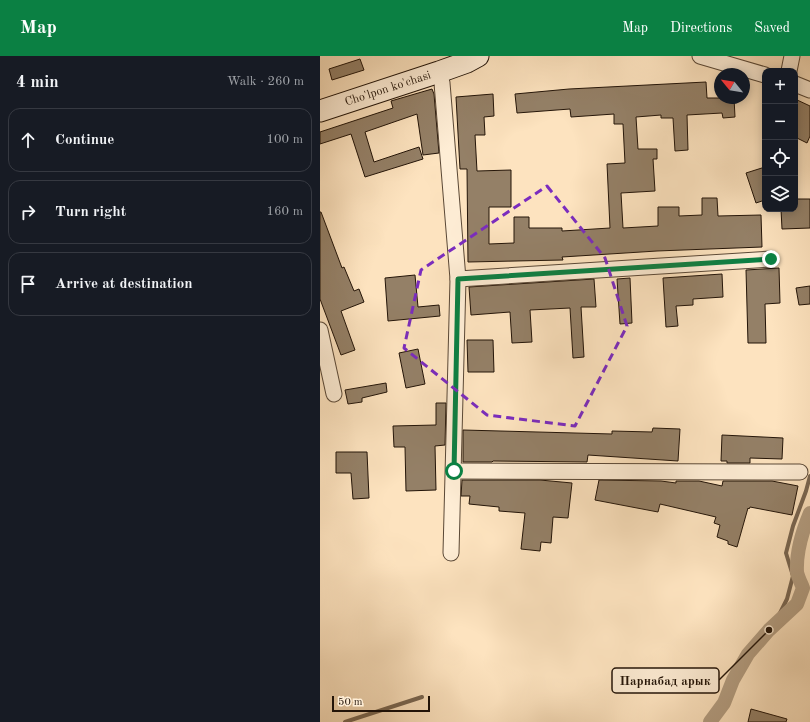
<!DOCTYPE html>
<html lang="en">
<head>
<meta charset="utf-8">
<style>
  body { margin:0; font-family:"Old Standard TT",serif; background:#20242c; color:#f1f3f6 }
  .controls { position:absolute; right:12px; top:12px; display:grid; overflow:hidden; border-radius:8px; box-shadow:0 2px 10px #0003 }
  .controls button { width:36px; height:36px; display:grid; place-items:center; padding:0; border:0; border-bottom:1px solid #363941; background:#171b24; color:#f1f3f6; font:20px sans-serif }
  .compass { position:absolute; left:394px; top:12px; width:36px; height:36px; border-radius:50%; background:#171b24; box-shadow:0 2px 10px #0003; rotate:300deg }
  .scale { position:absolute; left:12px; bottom:10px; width:98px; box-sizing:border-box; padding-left:4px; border:2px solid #231408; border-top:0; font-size:11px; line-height:14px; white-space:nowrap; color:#231408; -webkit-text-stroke:3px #feedd5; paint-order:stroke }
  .stop { position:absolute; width:12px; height:12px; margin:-9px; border:3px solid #0b8043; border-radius:50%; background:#fff }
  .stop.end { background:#0b8043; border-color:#fff; box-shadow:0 1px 4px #0008 }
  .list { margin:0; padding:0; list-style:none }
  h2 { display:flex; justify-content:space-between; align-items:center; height:52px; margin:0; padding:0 16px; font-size:17px }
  h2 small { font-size:13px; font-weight:400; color:#9ea1a6 }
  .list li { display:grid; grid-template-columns:26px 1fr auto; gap:12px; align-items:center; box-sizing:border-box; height:64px; margin:0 8px 8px; padding:0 8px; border:1px solid #363941; border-radius:12px }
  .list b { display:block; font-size:15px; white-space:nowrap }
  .list em { font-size:13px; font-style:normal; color:#9ea1a6 }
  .icon { flex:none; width:22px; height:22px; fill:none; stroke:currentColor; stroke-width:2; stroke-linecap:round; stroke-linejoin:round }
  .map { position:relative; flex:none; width:490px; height:666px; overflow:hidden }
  header { display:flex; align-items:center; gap:24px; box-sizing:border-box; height:56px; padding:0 20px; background:#0b8043; color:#fff }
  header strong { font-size:19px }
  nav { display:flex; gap:22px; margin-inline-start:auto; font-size:14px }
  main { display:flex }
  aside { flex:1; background:#171b24 }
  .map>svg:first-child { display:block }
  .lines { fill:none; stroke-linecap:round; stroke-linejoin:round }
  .stream { stroke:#796651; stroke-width:4 }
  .canal { stroke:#b39d81; stroke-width:14 }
  .building { fill:#948067; stroke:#231408 }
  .street-casing { stroke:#5a4836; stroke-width:17 }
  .secondary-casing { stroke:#231408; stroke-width:23 }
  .street { stroke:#feedd5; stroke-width:15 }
  .secondary { stroke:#feedd5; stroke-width:21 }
  .route { stroke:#0b8043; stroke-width:5 }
  .marked { fill:none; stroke:#7b2cbf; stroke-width:3; stroke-dasharray:8 5; stroke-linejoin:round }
  .labels { text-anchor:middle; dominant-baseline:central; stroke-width:3; stroke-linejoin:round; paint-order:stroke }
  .street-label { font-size:12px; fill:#231408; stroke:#feedd5 }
  .leader { fill:none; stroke:#231408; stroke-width:1.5 }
  .callout-dot { fill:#231408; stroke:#feedd5; stroke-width:1.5 }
  .callout { fill:#feedd5; stroke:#231408; stroke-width:1.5 }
  .callout-label { font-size:13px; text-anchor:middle; font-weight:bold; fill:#231408 }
</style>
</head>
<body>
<header>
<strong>Map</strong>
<nav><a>Map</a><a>Directions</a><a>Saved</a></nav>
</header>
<main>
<aside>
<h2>4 min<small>Walk · 260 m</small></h2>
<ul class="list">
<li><svg class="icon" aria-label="ahead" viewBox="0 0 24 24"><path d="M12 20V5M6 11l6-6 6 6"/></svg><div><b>Continue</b></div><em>100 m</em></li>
<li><svg class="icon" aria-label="right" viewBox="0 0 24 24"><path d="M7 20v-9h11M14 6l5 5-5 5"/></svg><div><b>Turn right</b></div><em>160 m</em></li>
<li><svg class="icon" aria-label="arrive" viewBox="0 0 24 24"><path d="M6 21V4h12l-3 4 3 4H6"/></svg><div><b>Arrive at destination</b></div></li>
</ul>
</aside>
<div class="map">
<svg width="490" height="666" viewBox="0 0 490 666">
  <rect width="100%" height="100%" fill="#fde3bf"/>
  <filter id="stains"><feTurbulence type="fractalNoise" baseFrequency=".005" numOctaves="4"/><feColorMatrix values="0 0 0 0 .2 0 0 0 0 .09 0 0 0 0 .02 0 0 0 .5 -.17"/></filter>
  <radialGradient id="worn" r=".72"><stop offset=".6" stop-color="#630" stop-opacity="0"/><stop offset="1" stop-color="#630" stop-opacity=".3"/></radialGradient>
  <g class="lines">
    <g class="stream">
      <path d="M449 574 460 557 467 543 473 520 466 497 473 470 486 435 490 420"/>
      <path d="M25 666 102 641"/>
    </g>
    <path class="canal" d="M390 666 404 647 413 624 428 598 449 574 477 548 483 532C481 527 478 521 477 516 476 496 482 476 490 457"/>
  </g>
  <g class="building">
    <path d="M40 3 44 14 12 24 9 13Z"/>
    <path d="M386 26 387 42H414L415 61 403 62 402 57 367 59 368 94 355 95 353 62H341V59L316 61 318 93H337V103H333L335 135 301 137 303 172 338 170V151H359V160L382 159V142H397L398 160 441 159 442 191 337 195 242 201 243 204 148 206 147 113H140L136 41 173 38 174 60 164 61 165 79H155L157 115 191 114V151H169V188L194 187V161H209V172H242V175L290 172 287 108 305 107 303 68H294V58L251 61 250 53 197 57 195 38 249 33Z"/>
    <path d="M112 33 114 38 119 97 103 99 97 58 45 76 54 106 99 91 103 103 45 121 31 78 0 88V76L73 52 71 45Z"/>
    <path d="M475 43 490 50V80L487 87 475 81Z"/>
    <path d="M445 111V144L436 147 426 117Z"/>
    <path d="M475 143H490V172L462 173 461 153H475Z"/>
    <path d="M0 156H1L22 212 24 211 34 235 39 233 44 246 21 255 35 294 21 299 0 243Z"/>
    <path d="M459 212 460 247 445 248 446 287H428L426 214Z"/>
    <path d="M402 218 403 241 373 243V249L356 250 358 270 346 271 343 222Z"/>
    <path d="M95 219 98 251 119 249 120 260 68 265 65 222Z"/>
    <path d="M310 222 312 267 300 268 297 223Z"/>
    <path d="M274 223 276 251H261L264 301 253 302 250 252 210 254 212 286 192 287 190 256 151 259 149 231Z"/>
    <path d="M490 230V248L479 249 476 232Z"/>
    <path d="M147 284H173L174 316H148Z"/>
    <path d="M98 293 105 328 86 332 79 297Z"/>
    <path d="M66 327 67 336 42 342V346L28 348 25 334Z"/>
    <path d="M116 347H126L125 389 115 390 116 434 86 435 85 391H74L73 370 116 369Z"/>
    <path d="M333 372 360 373 358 405 268 399 267 406 173 405 172 406H143V374L292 378V375L332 376Z"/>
    <path d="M402 379 463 382 462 403 430 402V407H407V405H401Z"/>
    <path d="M16 396H47L49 442 33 443 31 417H16Z"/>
    <path d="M142 424H220L252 427 248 462 233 461 231 487 221 486 220 495 201 493 205 457 179 455V451L149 448 150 440H141Z"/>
    <path d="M279 424 341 425 356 427V425H379L402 430 403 425H452L478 430 472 459 430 451 429 453 428 452 417 491 408 488V485L397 481 400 469 394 467 396 461 340 448 338 456 275 444Z"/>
    <path d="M431 653 467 663 466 666H428Z"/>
  </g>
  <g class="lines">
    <g class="street-casing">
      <g id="street">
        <path d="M380 0 445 19"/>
        <path d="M469 15 472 0"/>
        <path d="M119 16 122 27 138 223 131 497"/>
        <path d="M475 28 490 34"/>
        <path d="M138 223 451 203"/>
        <path d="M0 274 14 338"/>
        <path d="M134 415 480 416"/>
      </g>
    </g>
    <g class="secondary-casing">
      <path id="secondary" d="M0 55 119 16 147 6 158 0"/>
    </g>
    <use href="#street" class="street"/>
    <use href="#secondary" class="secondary"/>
  </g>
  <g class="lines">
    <path class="route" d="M134 415 138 223 451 203"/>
  </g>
  <path class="marked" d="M227 130 285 202 307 270 255 370 167 359 84 292 101 214Z"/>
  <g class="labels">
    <g class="street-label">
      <text transform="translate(68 33) rotate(-18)">Cho'lpon ko'chasi</text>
    </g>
  </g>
  <path class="leader" d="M449 574L399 624"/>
  <circle class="callout-dot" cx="449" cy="574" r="4"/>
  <rect class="callout" x="292" y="612" width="107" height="25" rx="4"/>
  <g class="callout-label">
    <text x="345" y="629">Парнабад арык</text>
  </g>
  <rect width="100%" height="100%" filter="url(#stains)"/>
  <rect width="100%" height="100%" fill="url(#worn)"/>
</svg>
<div class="controls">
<button>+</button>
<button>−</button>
<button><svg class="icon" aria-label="locate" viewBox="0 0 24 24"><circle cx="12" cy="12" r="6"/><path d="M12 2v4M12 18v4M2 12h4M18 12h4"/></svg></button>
<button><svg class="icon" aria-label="layers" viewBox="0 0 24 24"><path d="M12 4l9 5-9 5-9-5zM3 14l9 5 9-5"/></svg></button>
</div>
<svg class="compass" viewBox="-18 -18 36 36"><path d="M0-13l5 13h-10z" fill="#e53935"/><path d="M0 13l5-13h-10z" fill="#9ea1a6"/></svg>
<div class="scale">50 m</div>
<div class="stop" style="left:134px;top:415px"></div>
<div class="stop end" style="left:451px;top:203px"></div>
</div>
</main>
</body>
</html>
